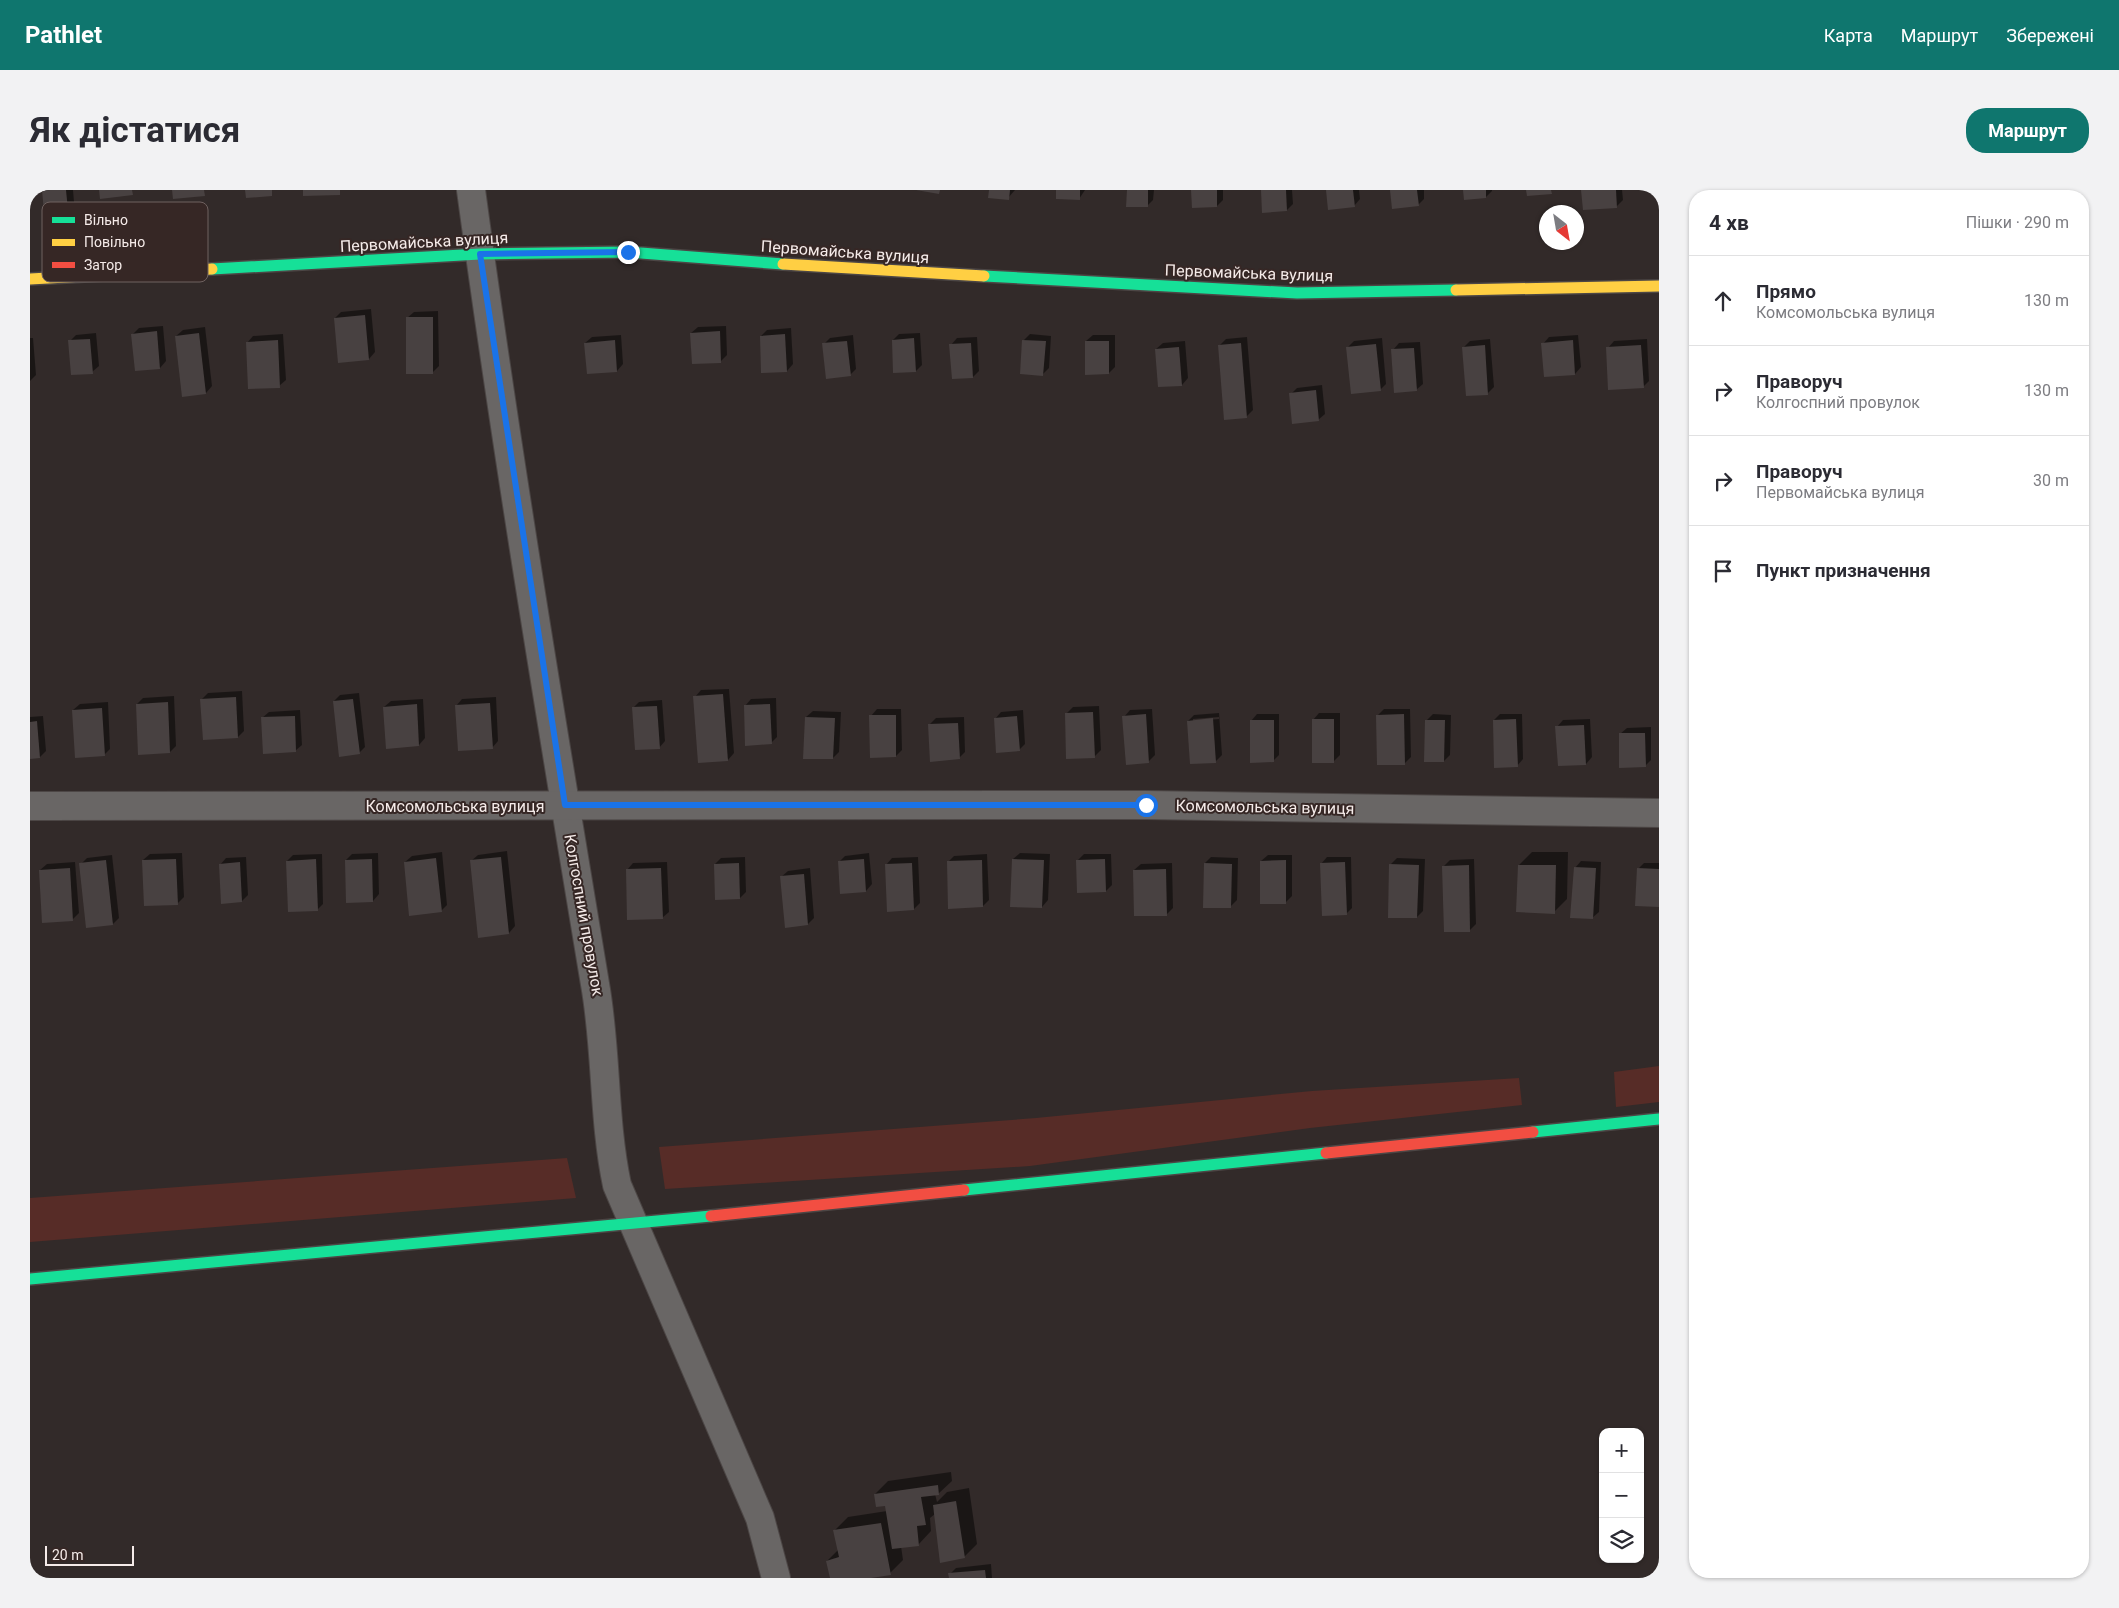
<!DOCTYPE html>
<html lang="uk">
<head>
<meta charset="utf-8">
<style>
  body { margin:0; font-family:Roboto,sans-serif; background:#f2f2f3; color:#2b2b33 }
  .controls { position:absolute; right:15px; bottom:15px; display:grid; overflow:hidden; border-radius:10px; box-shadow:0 1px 4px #0004 }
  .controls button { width:45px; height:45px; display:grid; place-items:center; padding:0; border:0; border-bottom:1px solid #e1e1e2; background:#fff; color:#2b2b33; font:25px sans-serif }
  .compass { position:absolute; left:1509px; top:15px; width:45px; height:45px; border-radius:50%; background:#fff; box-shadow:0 1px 4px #0004; rotate:149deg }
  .scale { position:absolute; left:15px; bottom:12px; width:89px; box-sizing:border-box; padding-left:5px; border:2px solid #f5ebe9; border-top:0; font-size:14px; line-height:18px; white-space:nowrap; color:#f5ebe9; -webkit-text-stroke:4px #362725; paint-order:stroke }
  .stop { position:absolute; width:15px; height:15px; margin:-11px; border:4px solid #1a73e8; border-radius:50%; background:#fff }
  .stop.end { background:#1a73e8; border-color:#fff; box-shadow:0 1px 5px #0008 }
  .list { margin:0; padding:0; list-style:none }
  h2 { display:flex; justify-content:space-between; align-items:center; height:65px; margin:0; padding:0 20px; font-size:21px }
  h2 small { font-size:16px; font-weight:400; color:#7c7c81 }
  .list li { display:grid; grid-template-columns:32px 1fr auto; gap:15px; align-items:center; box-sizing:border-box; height:90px; padding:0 20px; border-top:1px solid #e1e1e2 }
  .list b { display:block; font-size:19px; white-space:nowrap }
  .list p { margin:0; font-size:16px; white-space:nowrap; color:#7c7c81 }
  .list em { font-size:16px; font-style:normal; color:#7c7c81 }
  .icon { flex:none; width:28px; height:28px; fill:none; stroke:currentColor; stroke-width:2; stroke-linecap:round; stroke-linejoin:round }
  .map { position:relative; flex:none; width:1629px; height:1388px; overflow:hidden; border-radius:20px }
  header { display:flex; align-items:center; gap:30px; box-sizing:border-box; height:70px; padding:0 25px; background:#0f766e; color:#fff }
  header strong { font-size:24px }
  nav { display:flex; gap:28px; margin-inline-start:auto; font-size:18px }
  .intro { display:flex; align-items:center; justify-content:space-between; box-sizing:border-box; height:120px; padding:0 30px }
  h1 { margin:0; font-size:35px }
  .button { padding:12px 22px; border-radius:20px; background:#0f766e; color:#fff; font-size:18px; font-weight:700 }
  main { display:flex; gap:30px; padding:0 30px }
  aside { flex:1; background:#fff; border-radius:20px; box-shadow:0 1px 4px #0004 }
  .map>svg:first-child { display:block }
  .green { fill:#572c27 }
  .shadow { fill:#0007; fill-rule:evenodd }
  .building { fill:#484141 }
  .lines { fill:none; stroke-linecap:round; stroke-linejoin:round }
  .street-casing { stroke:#4c4645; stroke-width:30 }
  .fast-casing { stroke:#4c4645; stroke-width:14 }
  .slow-casing { stroke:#4c4645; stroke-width:14 }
  .jam-casing { stroke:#4c4645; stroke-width:14 }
  .street { stroke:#696665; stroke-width:28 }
  .fast { stroke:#16e098; stroke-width:11 }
  .slow { stroke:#ffcf43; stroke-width:11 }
  .jam { stroke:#f24e42; stroke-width:11 }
  .route { stroke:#1a73e8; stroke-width:6 }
  .labels { text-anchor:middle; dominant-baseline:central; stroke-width:4; stroke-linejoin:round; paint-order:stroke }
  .street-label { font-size:16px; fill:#f5ebe9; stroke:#362725 }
  .key { fill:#362725; stroke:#6f6260; stroke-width:1 }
  .key-label { font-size:14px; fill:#f5ebe9 }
</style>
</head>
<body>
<header>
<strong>Pathlet</strong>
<nav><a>Карта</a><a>Маршрут</a><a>Збережені</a></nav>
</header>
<div class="intro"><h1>Як дістатися</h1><a class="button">Маршрут</a></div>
<main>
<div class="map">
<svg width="1629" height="1388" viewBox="0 0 1629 1388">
  <rect width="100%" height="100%" fill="#322a29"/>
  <g class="green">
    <path d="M1629 876V912L1586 917 1584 882Z"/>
    <path d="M1489 888 1492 915 1280 938 1000 976 635 999 629 957 1006 928 1282 901Z"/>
    <path d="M537 968 546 1008 0 1052V1008Z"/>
  </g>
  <g class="shadow">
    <path d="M13 0H43L44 12 37 18Z"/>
    <path d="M960 0H985L978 8Z"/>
    <path d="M1028 0H1055L1049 9Z"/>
    <path d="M1098 0H1124L1123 10 1117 16Z"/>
    <path d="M1162 0H1193V10L1187 16Z"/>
    <path d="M1232 0H1262L1263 14 1257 20Z"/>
    <path d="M1297 0H1329L1330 9 1324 16Z"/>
    <path d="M1362 0H1394V9L1388 15Z"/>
    <path d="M1435 0H1462V1L1456 7Z"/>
    <path d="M1553 0H1592L1593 10 1586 17Z"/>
    <path d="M341 119 345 162 339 169 305 128 311 122Z"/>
    <path d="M408 121 409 176 402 183 377 128 384 122Z"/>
    <path d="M133 136 136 171 130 178 103 144 109 138Z"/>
    <path d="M696 136 697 165 690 172 661 143 668 137Z"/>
    <path d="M175 137 182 196 176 203 146 146 153 140Z"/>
    <path d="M761 138 763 174 757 181 731 146 737 140Z"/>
    <path d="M66 143 69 176 62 182 40 151 46 145Z"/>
    <path d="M890 143 892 175 886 181 863 150 869 144Z"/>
    <path d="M253 144 256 190 249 196 217 153 223 146Z"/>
    <path d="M1000 144 1021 146 1019 178 1013 184 994 150Z"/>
    <path d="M591 145 593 174 587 181 555 153 562 147Z"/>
    <path d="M823 145 826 179 820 185 794 154 800 148Z"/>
    <path d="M1063 145H1085V177L1079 183 1056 151Z"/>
    <path d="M1548 145 1551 177 1545 184 1513 154 1519 147Z"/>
    <path d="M947 147 949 181 943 187 921 155 927 148Z"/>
    <path d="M1217 147 1223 220 1216 227 1190 155 1196 149Z"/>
    <path d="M0 148H3L6 185 0 191Z"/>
    <path d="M1352 148 1356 194 1350 200 1318 157 1324 151Z"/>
    <path d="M1460 149 1464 197 1458 203 1433 158 1440 151Z"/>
    <path d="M1617 149 1619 191 1613 197 1578 158 1584 151Z"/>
    <path d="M1155 151 1158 188 1152 195 1126 159 1133 153Z"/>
    <path d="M1390 152 1393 194 1386 200 1363 160 1369 153Z"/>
    <path d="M1292 195 1295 224 1288 230 1261 204 1267 198Z"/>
    <path d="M699 499 704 563 698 570 665 507 671 500Z"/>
    <path d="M212 501 214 541 208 547 172 509 178 503Z"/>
    <path d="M329 503 335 557 329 563 304 511 310 505Z"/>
    <path d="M144 506 146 556 140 562 107 514 113 508Z"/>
    <path d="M466 507 468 551 462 558 426 516 432 509Z"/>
    <path d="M746 508 747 547 741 553 715 516 721 509Z"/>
    <path d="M393 509 395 548 389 555 354 517 361 511Z"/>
    <path d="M632 510 635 551 629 558 603 518 609 512Z"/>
    <path d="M78 512 80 559 74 565 43 520 50 514Z"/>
    <path d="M1069 516 1071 560 1064 567 1037 523 1043 517Z"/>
    <path d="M847 519H871L872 560 866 566 841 526Z"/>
    <path d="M1122 519 1125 565 1118 572 1094 527 1100 520Z"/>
    <path d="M1354 519H1380L1381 567 1374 574 1348 525Z"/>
    <path d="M270 520 272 555 265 561 232 528 239 522Z"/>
    <path d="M993 520 995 554 989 560 965 529 971 522Z"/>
    <path d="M783 521 811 522 809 562 803 568 776 527Z"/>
    <path d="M1189 523 1192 565 1186 571 1158 531 1164 525ZM1189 527V529L1163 531V529Z"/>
    <path d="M1289 523H1310V565L1304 571 1283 530Z"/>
    <path d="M1227 524H1249V565L1243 571 1221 531Z"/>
    <path d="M1403 524 1421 525 1420 565 1414 571 1396 531Z"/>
    <path d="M1470 524H1492L1493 569 1487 576 1464 530Z"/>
    <path d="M13 526 16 561 10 567 0 568V527Z"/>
    <path d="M934 527 935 562 929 568 899 535 906 528Z"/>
    <path d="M1560 529 1562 567 1556 574 1527 537 1533 530Z"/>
    <path d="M1621 537V570L1615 576 1590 544 1597 538Z"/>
    <path d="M477 661 485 736 479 743 441 671 448 665Z"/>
    <path d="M412 662 417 715 411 721 375 672 382 666Z"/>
    <path d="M1502 662H1538L1537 709 1524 722 1489 675Z"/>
    <path d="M152 663 154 707 148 713 113 670 120 664Z"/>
    <path d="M348 663 349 704 343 711 316 670 322 664Z"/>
    <path d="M839 663 842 694 836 701 809 672 815 666Z"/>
    <path d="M990 663 1020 664 1018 710 1012 717 983 669Z"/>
    <path d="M292 664 293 714 287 720 257 671 263 665Z"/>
    <path d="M957 664 959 710 953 716 918 672 924 666Z"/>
    <path d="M1054 664H1081L1082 695 1076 701 1047 671Z"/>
    <path d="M82 665 89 728 83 734 51 674 57 668Z"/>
    <path d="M1238 665H1262V706L1256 712 1231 671Z"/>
    <path d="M216 667 218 705 212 711 190 675 196 668Z"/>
    <path d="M715 667 716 702 710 708 685 674 691 668Z"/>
    <path d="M888 667 890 713 884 719 856 675 862 668Z"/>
    <path d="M1181 667 1208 668 1207 710 1200 717 1175 673Z"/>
    <path d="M1297 667H1321L1322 718 1316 724 1291 674Z"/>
    <path d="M1367 668 1395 669 1393 721 1387 727 1361 674Z"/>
    <path d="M1444 669 1446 734 1440 740 1414 676 1420 670Z"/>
    <path d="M1551 671 1571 672 1569 722 1562 728 1545 678Z"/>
    <path d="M45 672 49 723 42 730 10 680 17 674Z"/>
    <path d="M637 672 639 722 632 728 597 680 603 673Z"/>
    <path d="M1142 673 1143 718 1136 725 1104 680 1111 674Z"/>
    <path d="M1614 673H1629V716L1608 679Z"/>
    <path d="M780 678 784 728 778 734 751 687 758 681Z"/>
    <path d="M921 1282 922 1291 908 1304H905L907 1312 917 1302 939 1298 947 1354 934 1367 905 1324 900 1328 901 1341 888 1355 871 1356 873 1370 860 1383 834 1388H801L797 1371 809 1359 805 1340 818 1327 857 1321 856 1314 845 1304 858 1291Z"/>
    <path d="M961 1374 962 1388H920V1384L926 1378Z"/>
  </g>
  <g class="building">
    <path d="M12 0H36L38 20 14 22Z"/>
    <path d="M69 0H102L103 5 70 9Z"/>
    <path d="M142 0H174L175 6 143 9Z"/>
    <path d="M215 0H242V6L216 8Z"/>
    <path d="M273 0H310V5L273 6Z"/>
    <path d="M886 0H910L909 4Z"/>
    <path d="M959 0H980L979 10 958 8Z"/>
    <path d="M1026 0H1050V10L1026 9Z"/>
    <path d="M1097 0H1118V17H1096Z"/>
    <path d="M1161 0H1187V17L1162 18Z"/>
    <path d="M1231 0H1256L1257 21 1232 23Z"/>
    <path d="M1296 0H1323L1325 17 1298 20Z"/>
    <path d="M1360 0H1387L1389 16 1362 19Z"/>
    <path d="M1433 0H1456V8L1434 10Z"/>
    <path d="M1496 0H1521L1522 4 1497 6Z"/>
    <path d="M1551 0H1586L1587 18 1553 20Z"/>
    <path d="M335 125 339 170 308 173 304 128Z"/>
    <rect x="376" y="127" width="27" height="57"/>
    <path d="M127 141 130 179 105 181 101 144Z"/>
    <path d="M690 141 691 173 662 174 660 143Z"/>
    <path d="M169 143 176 204 152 207 145 146Z"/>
    <path d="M755 144 757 182 731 183 730 146Z"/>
    <path d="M884 148 886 182 863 183 862 150Z"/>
    <path d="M60 149 63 184 41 185 38 150Z"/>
    <path d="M248 150 250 198 218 199 216 152Z"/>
    <path d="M585 150 587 182 557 184 554 153Z"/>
    <path d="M992 150 1016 151 1013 186 990 184Z"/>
    <path d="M1543 150 1545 185 1514 187 1511 153Z"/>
    <path d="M817 151 821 186 796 189 792 153Z"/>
    <path d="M1055 151H1079V184L1055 185Z"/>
    <path d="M941 153 943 188 922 189 919 154Z"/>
    <path d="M1211 153 1217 228 1194 230 1188 155Z"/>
    <path d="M1346 154 1351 201 1321 204 1316 157Z"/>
    <path d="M1455 155 1458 205 1436 206 1432 157Z"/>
    <path d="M1611 155 1614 198 1578 200 1576 157Z"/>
    <path d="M1149 157 1152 196 1128 197 1125 159Z"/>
    <path d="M1384 158 1387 201 1364 203 1361 159Z"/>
    <path d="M1286 200 1289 231 1262 234 1259 203Z"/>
    <path d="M693 504 698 571 668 573 663 506Z"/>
    <path d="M206 507 208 548 173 550 170 509Z"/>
    <path d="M323 509 330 564 309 567 303 511Z"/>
    <path d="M138 512 140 563 108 565 106 514Z"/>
    <path d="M460 513 463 559 428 561 425 515Z"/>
    <path d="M387 514 389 556 356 559 353 517Z"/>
    <path d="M740 514 742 554 715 556 714 515Z"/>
    <path d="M627 516 630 559 605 560 602 517Z"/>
    <path d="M72 518 75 566 45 568 42 520Z"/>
    <path d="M1063 522 1065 568 1036 569 1035 523Z"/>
    <path d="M1116 524 1119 573 1096 575 1092 526Z"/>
    <path d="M1374 524 1375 575H1347L1346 525Z"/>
    <path d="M839 525H866V567L840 568Z"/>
    <path d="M265 526 266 562 233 564 231 527Z"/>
    <path d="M987 526 990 561 966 563 964 528Z"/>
    <path d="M775 527 805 528 803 569H773Z"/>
    <path d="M1183 528 1186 573 1160 574 1157 531Z"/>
    <rect x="1282" y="529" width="22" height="44"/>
    <path d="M1486 529 1488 577 1464 578 1463 530Z"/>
    <path d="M1220 530H1244V572L1220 573Z"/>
    <path d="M1395 530H1415L1414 572H1394Z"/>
    <path d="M7 531 10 568 0 569V532Z"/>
    <path d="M928 533 930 569 900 572 898 534Z"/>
    <path d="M1554 535 1556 575 1528 576 1525 536Z"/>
    <path d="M1589 543H1615L1616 577 1589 578Z"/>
    <path d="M471 667 479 744 448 748 440 670Z"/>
    <path d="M406 668 412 722 379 726 374 672Z"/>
    <path d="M146 669 148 715 114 716 112 670Z"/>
    <path d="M286 669 288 721 258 722 256 671Z"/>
    <path d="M342 669 343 712 316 713 315 670Z"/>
    <path d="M834 669 836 702 810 704 808 671Z"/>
    <path d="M982 669 1014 670 1012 718 980 717Z"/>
    <path d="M1075 669 1076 702 1047 703 1046 670Z"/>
    <path d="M76 670 83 735 56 738 49 673Z"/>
    <path d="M952 670 953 717 918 719 917 671Z"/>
    <path d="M1256 670V714H1230V671Z"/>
    <path d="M210 672 212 712 191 714 189 674Z"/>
    <path d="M1315 672 1317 725 1292 726 1290 673Z"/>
    <path d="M709 673 710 709 685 710 684 674Z"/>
    <path d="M882 673 884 720 857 722 855 674Z"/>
    <path d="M1174 673 1202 674 1201 718H1173Z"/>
    <path d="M1359 674 1389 675 1387 728H1358Z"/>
    <path d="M1439 675 1440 742H1414L1412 676Z"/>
    <path d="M1488 675H1526L1525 724 1486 722Z"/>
    <path d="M1544 677 1566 678 1563 729 1540 728Z"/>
    <path d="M40 678 43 731 12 733 9 680Z"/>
    <path d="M631 678 633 729 597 730 596 679Z"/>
    <path d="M1607 678 1629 679V717L1605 716Z"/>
    <path d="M1136 679 1137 726H1104L1103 680Z"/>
    <path d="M774 684 778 735 755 738 750 686Z"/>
    <path d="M908 1295 909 1305 891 1307 896 1335 887 1336 889 1356 862 1359 855 1316 846 1317 844 1304Z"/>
    <path d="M926 1311 935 1368 910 1373 903 1315Z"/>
    <path d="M851 1333 861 1385 841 1388H800L796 1371 809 1367 803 1340Z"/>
    <path d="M955 1380 956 1388H919L918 1383Z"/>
  </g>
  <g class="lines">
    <g class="street-casing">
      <g id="street">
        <path d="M441 0C477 265 521 530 565 794 577 861 573 929 587 995L730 1328 746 1388"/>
        <path d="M0 616 1116 615 1629 623"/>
      </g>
    </g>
    <g class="fast-casing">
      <g id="fast">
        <path d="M182 79 450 64 598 62 753 74"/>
        <path d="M954 86 1267 103 1426 100"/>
        <path d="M1503 942 1629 929"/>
        <path d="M934 1000 1296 963"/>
        <path d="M0 1089 681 1026"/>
      </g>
    </g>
    <g class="slow-casing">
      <g id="slow">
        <path d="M753 74 954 86"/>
        <path d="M0 89 182 79"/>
        <path d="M1426 100 1629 96"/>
      </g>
    </g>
    <g class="jam-casing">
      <g id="jam">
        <path d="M1296 963 1503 942"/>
        <path d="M681 1026 934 1000"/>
      </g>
    </g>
    <use href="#street" class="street"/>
    <use href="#fast" class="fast"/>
    <use href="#slow" class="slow"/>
    <use href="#jam" class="jam"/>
  </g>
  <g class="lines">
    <path class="route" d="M598 62 450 64 535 615H1116"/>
  </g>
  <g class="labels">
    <g class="street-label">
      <text transform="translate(394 52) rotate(-3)">Первомайська вулиця</text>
      <text transform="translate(815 62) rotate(4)">Первомайська вулиця</text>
      <text transform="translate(1219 83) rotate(2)">Первомайська вулиця</text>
      <text x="425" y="616">Комсомольська вулиця</text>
      <text transform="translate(1235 617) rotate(1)">Комсомольська вулиця</text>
      <text transform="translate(554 725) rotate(80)">Колгоспний провулок</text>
    </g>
  </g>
  <rect x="12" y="12" width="166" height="80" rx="8" class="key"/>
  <rect x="22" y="27" width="23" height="6" fill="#16e098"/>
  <rect x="22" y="49" width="23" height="7" fill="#ffcf43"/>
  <rect x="22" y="72" width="23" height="6" fill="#f24e42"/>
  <g class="key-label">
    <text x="54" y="35">Вільно</text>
    <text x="54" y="57">Повільно</text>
    <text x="54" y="80">Затор</text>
  </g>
</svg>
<div class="controls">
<button>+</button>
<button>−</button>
<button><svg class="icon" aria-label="layers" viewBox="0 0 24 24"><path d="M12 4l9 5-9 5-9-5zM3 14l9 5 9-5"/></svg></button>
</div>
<svg class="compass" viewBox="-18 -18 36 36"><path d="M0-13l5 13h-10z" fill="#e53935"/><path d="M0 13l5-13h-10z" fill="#7c7c81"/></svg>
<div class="scale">20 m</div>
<div class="stop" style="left:1116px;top:615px"></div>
<div class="stop end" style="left:598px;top:62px"></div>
</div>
<aside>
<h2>4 хв<small>Пішки · 290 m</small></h2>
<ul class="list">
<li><svg class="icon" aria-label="ahead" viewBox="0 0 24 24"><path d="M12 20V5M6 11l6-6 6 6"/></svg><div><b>Прямо</b><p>Комсомольська вулиця</p></div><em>130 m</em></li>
<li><svg class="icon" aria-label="right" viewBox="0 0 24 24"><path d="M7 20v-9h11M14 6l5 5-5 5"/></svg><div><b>Праворуч</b><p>Колгоспний провулок</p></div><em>130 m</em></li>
<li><svg class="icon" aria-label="right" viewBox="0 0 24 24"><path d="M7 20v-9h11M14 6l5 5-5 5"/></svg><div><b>Праворуч</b><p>Первомайська вулиця</p></div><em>30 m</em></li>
<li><svg class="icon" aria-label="arrive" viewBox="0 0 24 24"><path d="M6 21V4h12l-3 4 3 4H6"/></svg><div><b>Пункт призначення</b></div></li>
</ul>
</aside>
</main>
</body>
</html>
